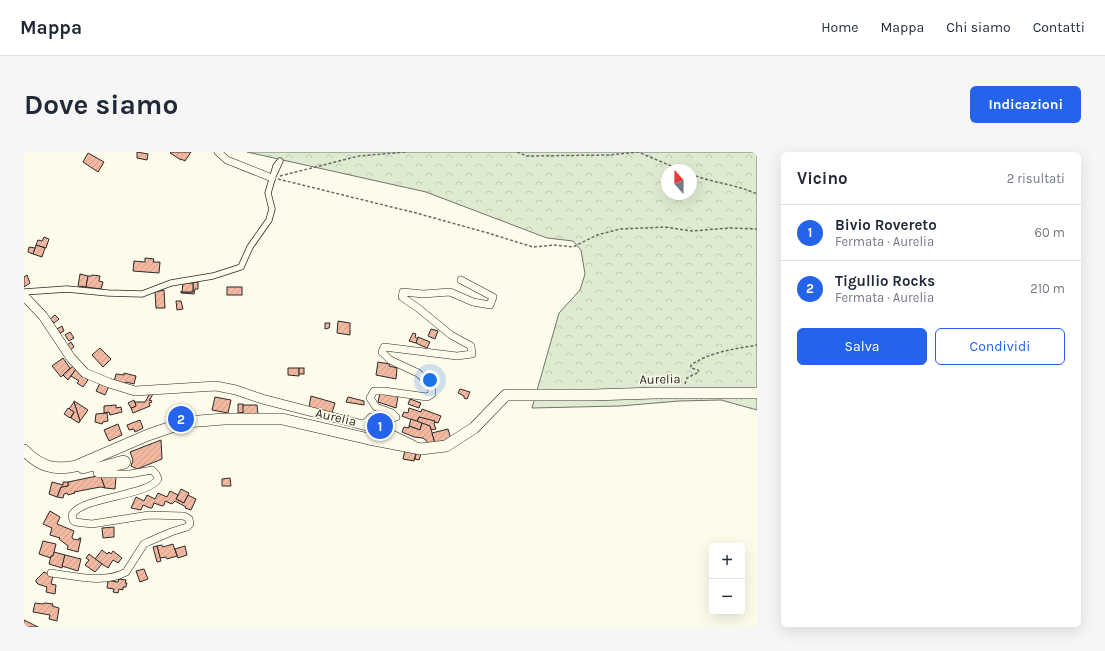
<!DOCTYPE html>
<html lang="it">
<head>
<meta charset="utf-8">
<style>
  body { margin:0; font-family:Karla,sans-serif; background:#f6f6f7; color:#1f2937 }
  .controls { position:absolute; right:12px; bottom:12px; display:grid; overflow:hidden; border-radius:6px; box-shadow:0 4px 16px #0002 }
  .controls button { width:36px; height:36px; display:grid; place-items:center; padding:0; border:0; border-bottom:1px solid #e0e1e3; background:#fff; color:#1f2937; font:20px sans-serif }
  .compass { position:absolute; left:637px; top:12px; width:36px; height:36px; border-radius:50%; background:#fff; box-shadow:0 4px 16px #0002; rotate:340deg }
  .you { position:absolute; left:406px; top:228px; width:14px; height:14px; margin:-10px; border:3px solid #fff; border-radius:50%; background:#1a73e8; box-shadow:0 0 0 6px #1a73e833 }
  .badge { display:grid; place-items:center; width:26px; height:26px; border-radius:50%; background:#2563eb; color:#fff; font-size:13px; font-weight:700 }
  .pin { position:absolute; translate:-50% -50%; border:2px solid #fff; box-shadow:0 1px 4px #0006 }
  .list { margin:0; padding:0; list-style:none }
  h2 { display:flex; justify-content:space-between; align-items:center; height:52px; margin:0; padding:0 16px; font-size:17px }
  h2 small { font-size:13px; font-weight:400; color:#747a83 }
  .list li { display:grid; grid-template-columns:26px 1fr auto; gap:12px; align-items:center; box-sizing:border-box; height:56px; padding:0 16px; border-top:1px solid #e0e1e3 }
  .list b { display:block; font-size:15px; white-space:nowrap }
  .list p { margin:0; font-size:13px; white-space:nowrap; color:#747a83 }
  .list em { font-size:13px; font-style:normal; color:#747a83 }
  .actions { display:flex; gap:8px; padding:12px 16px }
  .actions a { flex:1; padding:9px 0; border:1px solid #2563eb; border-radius:6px; text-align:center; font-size:14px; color:#2563eb }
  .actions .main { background:#2563eb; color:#fff }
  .map { position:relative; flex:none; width:733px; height:475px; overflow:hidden; border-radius:6px }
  header { display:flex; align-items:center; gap:24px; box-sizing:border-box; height:56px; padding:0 20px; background:#fff; border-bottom:1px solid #e0e1e3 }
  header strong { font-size:19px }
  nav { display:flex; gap:22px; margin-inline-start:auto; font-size:14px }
  .intro { display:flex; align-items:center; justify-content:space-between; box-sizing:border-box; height:96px; padding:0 24px }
  h1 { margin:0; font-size:28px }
  .button { padding:10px 18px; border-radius:6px; background:#2563eb; color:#fff; font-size:14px; font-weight:700 }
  main { display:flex; gap:24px; padding:0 24px }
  aside { flex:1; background:#fff; border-radius:6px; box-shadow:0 4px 16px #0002 }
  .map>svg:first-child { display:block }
  .forest { fill:url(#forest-crowns); stroke:#74746e; fill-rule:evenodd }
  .building { fill:url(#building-hatch); stroke:#2b2b2b }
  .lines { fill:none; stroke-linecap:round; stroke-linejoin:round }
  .pedestrian-casing { stroke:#2b2b2b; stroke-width:7 }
  .minor-casing { stroke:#2b2b2b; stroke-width:8 }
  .tertiary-casing { stroke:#2b2b2b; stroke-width:10 }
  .primary-casing { stroke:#2b2b2b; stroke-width:12 }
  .path { stroke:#6a6964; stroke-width:1.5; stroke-dasharray:3 2; stroke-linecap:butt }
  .pedestrian { stroke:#fdfbea; stroke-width:5.5 }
  .minor { stroke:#fdfbea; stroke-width:7 }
  .tertiary { stroke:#fdfbea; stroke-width:9 }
  .primary { stroke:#fdfbea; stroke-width:11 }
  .labels { text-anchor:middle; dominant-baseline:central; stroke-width:3; stroke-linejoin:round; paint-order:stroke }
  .street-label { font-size:13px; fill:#2b2b2b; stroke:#fdfbea }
</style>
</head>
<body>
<header>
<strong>Mappa</strong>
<nav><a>Home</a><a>Mappa</a><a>Chi siamo</a><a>Contatti</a></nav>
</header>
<div class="intro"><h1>Dove siamo</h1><a class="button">Indicazioni</a></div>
<main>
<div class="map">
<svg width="733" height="475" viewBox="0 0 733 475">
  <defs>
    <pattern id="forest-crowns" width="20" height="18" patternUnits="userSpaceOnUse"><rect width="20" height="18" fill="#deebd1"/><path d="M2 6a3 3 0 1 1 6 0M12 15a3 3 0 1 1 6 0" fill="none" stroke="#bfcab4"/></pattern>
    <pattern id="building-hatch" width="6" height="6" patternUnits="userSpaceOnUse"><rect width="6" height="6" fill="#f2b8a0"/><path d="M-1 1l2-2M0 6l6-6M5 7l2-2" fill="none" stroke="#d09e8a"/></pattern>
  </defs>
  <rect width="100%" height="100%" fill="#fdfbea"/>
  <path class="forest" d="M223 0H733V258L697 248 655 249 596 254 508 256 535 161 556 138 561 122 557 98 549 89 523 86 402 40ZM643 18H667V42H643Z"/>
  <g class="building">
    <path d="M113 0 124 2 123 8 113 6Z"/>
    <path d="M147 0H167L161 9 157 7V8L146 1Z"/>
    <path d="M64 1 80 10 74 20 59 10Z"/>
    <path d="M20 85 25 87 22 96 12 93 14 88 18 89Z"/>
    <path d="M12 93 21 96 18 105 9 102Z"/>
    <path d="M5 95 11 96 9 102 4 100Z"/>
    <path d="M121 106 130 107 129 110H136L135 121 109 119 110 109 121 110Z"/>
    <path d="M56 122 64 124 62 135 54 134Z"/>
    <path d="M3 123 6 131 0 135V125Z"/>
    <path d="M68 123 76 124 75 129 79 130 77 137 62 135 64 124H67Z"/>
    <path d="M169 130H174V137H171L170 142 157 141V139L158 140H169Z"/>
    <path d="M159 131H169V140H158Z"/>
    <rect x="203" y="135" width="15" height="8"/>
    <path d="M140 138 141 156H132L131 140Z"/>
    <path d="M152 149H157L159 157 153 158Z"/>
    <path d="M31 163 35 167 30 171 26 167Z"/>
    <path d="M314 169 326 171V183L313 181Z"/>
    <path d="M301 171H306L305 176 301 177Z"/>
    <path d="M38 174 40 179 36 181 33 177Z"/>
    <path d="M407 177 414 179 411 187 404 184Z"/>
    <path d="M46 180 50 186 45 189 41 183Z"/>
    <path d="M389 181 392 182 391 185 394 187 392 191 385 189Z"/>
    <path d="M394 185 406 190 403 196 392 191Z"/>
    <path d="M47 190 50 195 46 198 43 193Z"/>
    <path d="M76 196 87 207 79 215 68 203Z"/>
    <path d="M39 206 46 216 37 225 28 214Z"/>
    <path d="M354 210 366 212 365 214 373 216 372 227 352 223Z"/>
    <path d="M49 214 52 217 44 228 39 223Z"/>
    <path d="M264 216H275V224L264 223Z"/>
    <rect x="275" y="216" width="5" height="6"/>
    <path d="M52 217 64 228 59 235 53 231 55 229 47 224Z"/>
    <path d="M100 221 112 224 110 232 102 230 101 234 90 230 92 222 100 223Z"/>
    <path d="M76 231 85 234 81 243 72 239Z"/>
    <path d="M436 237 446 240 443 247 440 246V244L434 241Z"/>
    <path d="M356 241 374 244 372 256 354 250Z"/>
    <path d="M129 242 125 249 127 248 128 250 125 251 126 254 109 261 107 256 112 254 111 250H121L125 243Z"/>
    <path d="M287 244 311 251 308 261 285 255Z"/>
    <path d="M191 245 207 248 204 261 188 258Z"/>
    <path d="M324 245 340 249V253L322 250Z"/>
    <path d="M386 247 397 251 395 256 384 252Z"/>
    <path d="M110 248 112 254 107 256 104 251Z"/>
    <path d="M50 249 64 258 56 269 50 250Z"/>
    <path d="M50 250 56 269 55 271 47 266 50 260 45 257Z"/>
    <path d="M214 252H219L220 260 214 261Z"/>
    <path d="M92 253V256L97 255 98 260 86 263 85 260 80 261V254Z"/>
    <path d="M219 253H233L234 263H219Z"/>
    <path d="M44 256 50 260 46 266 40 262Z"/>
    <path d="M385 256 397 260 398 257 417 264 414 271 395 265 393 270 378 264 380 260 384 261Z"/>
    <path d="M83 261 84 269 79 270 78 272 71 270 72 262Z"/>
    <path d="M395 265 411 269 410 272 412 277 407 278 406 274 393 270Z"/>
    <path d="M387 267 398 271 396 278 385 274Z"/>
    <path d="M116 268 119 276 111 280 110 277 105 278 103 273Z"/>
    <path d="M398 271 406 274 411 291H405L399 286 390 285 378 280 380 275 385 276V274L396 278Z"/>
    <path d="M94 272 98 283 85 289 80 278Z"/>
    <path d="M424 277 427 287 411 291 408 281Z"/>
    <path d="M137 288 138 307 113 317 107 314 109 308 106 300Z"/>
    <path d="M381 298 392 301 390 309 379 307Z"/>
    <path d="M392 301 397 302 395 308 391 307Z"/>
    <path d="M73 324 77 325 81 336 77 335 71 336 50 340 51 341 44 343 43 341 40 342 39 346 33 345 37 335 44 334V330Z"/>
    <path d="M77 325H92L91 337 81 336Z"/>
    <path d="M206 326 207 334H198V327Z"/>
    <path d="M28 330 39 333V330H44V334L37 335 33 345 25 342Z"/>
    <path d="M157 337 165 341 160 351 152 347Z"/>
    <path d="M146 339 154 343 152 347 160 351 164 343 172 347 167 358 161 356 162 355 151 349 148 352 141 349 140 353 138 354 130 351 128 356H126L119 353 117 358 107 356 112 345 120 349 123 343 131 347 134 341 143 345Z"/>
    <path d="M26 359 36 365 33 372 50 379 48 385 49 387 55 388V386H57L54 400 43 397 44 394 35 387 36 386 26 383 28 376 19 372Z"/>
    <path d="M90 375V385L79 386 78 376Z"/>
    <path d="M19 389 32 392 29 404H27V406L15 402Z"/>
    <path d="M149 392 153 404 143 407 142 405 136 406 133 394 138 393 139 395Z"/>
    <path d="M133 394 137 409 133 410 129 395Z"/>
    <path d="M161 394 163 403 154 406 151 397Z"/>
    <path d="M78 398 83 402 85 400 87 402 89 399 98 406 94 411 89 408 84 416 71 407Z"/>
    <path d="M30 400 41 403 38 416 25 412 27 404H29Z"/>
    <path d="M65 402 78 412 71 420 61 413 65 408 62 406Z"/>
    <path d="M41 403 57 407 54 419 38 414Z"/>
    <path d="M120 417 124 427 116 430 112 419Z"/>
    <path d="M20 420 29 424 27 432 32 433 31 442 22 440 23 435 14 432 12 430V428Z"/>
    <path d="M88 426 87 429 94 430 95 427 102 428 101 431H103L102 435H99V438L95 437 94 441 89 440 90 437 83 436 84 429Z"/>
    <path d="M11 451 19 452 20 451 29 452 28 454 35 456 33 469 25 467 26 463 9 460Z"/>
    <path d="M0 468 14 475H0Z"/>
  </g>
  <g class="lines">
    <g class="pedestrian-casing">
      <path id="pedestrian" d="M0 140 43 137 84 141 118 142 147 131 189 124 217 115 226 95 245 68 248 57 244 41 252 14 256 9 248 26"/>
    </g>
    <g class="minor-casing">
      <g id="minor">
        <path d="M194 0 203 8 248 26"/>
        <path d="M339 273 347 265 360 268 372 265 368 261 352 255 346 246 350 239H360L403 245 408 242 407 233 394 221 366 208 358 200 360 195 433 204 448 202 447 194 427 183 394 156 378 145 379 140 399 142 426 140 449 150 466 153 469 145 437 128"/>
        <path d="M27 421C49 424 82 432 102 420L120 392 124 390 147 380 163 375 166 372 165 367 160 364 125 363 68 372 51 370 49 368 48 363C56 345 125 344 134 327L132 322 128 318 106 322H75L73 321V319L76 318 101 313 103 310 102 308 99 307 59 318 52 314"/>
      </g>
    </g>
    <g class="tertiary-casing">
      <path id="tertiary" d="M0 144 19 164 47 206 61 221 85 231 111 239 192 234 212 238 238 247 339 273 362 280 389 293"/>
    </g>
    <g class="primary-casing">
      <path id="primary" d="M0 298C15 314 30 319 52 314L124 283 162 270 200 267H258L345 287 397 297 422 294 450 276 482 243H568L631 241H733"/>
    </g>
    <g class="path">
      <path d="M493 0 503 4 586 3 614 0 657 18"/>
      <path d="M667 22C688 31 712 32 733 42"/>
      <path d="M256 24 335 4 382 0"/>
      <path d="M254 27 392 61 464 81 509 95 530 93 549 95 573 83 596 77 641 75 668 79 706 76 733 77"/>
      <path d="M661 232 663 226 675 220 674 218 667 216V213C686 200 710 197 733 193"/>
    </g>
    <use href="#pedestrian" class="pedestrian"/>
    <use href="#minor" class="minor"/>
    <use href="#tertiary" class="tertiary"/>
    <use href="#primary" class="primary"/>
  </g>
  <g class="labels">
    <g class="street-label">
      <text transform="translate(636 227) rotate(-1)">Aurelia</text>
      <text transform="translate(312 265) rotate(13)">Aurelia</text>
    </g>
  </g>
</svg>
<div class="controls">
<button>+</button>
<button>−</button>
</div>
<svg class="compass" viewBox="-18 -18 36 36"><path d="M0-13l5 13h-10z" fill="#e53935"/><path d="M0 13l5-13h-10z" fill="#747a83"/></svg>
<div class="you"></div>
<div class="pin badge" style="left:356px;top:274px">1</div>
<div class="pin badge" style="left:157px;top:267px">2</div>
</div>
<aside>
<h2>Vicino<small>2 risultati</small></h2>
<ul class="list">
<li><span class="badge">1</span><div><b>Bivio Rovereto</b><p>Fermata · Aurelia</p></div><em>60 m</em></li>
<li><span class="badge">2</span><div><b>Tigullio Rocks</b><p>Fermata · Aurelia</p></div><em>210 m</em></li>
</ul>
<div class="actions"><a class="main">Salva</a><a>Condividi</a></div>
</aside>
</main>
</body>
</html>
